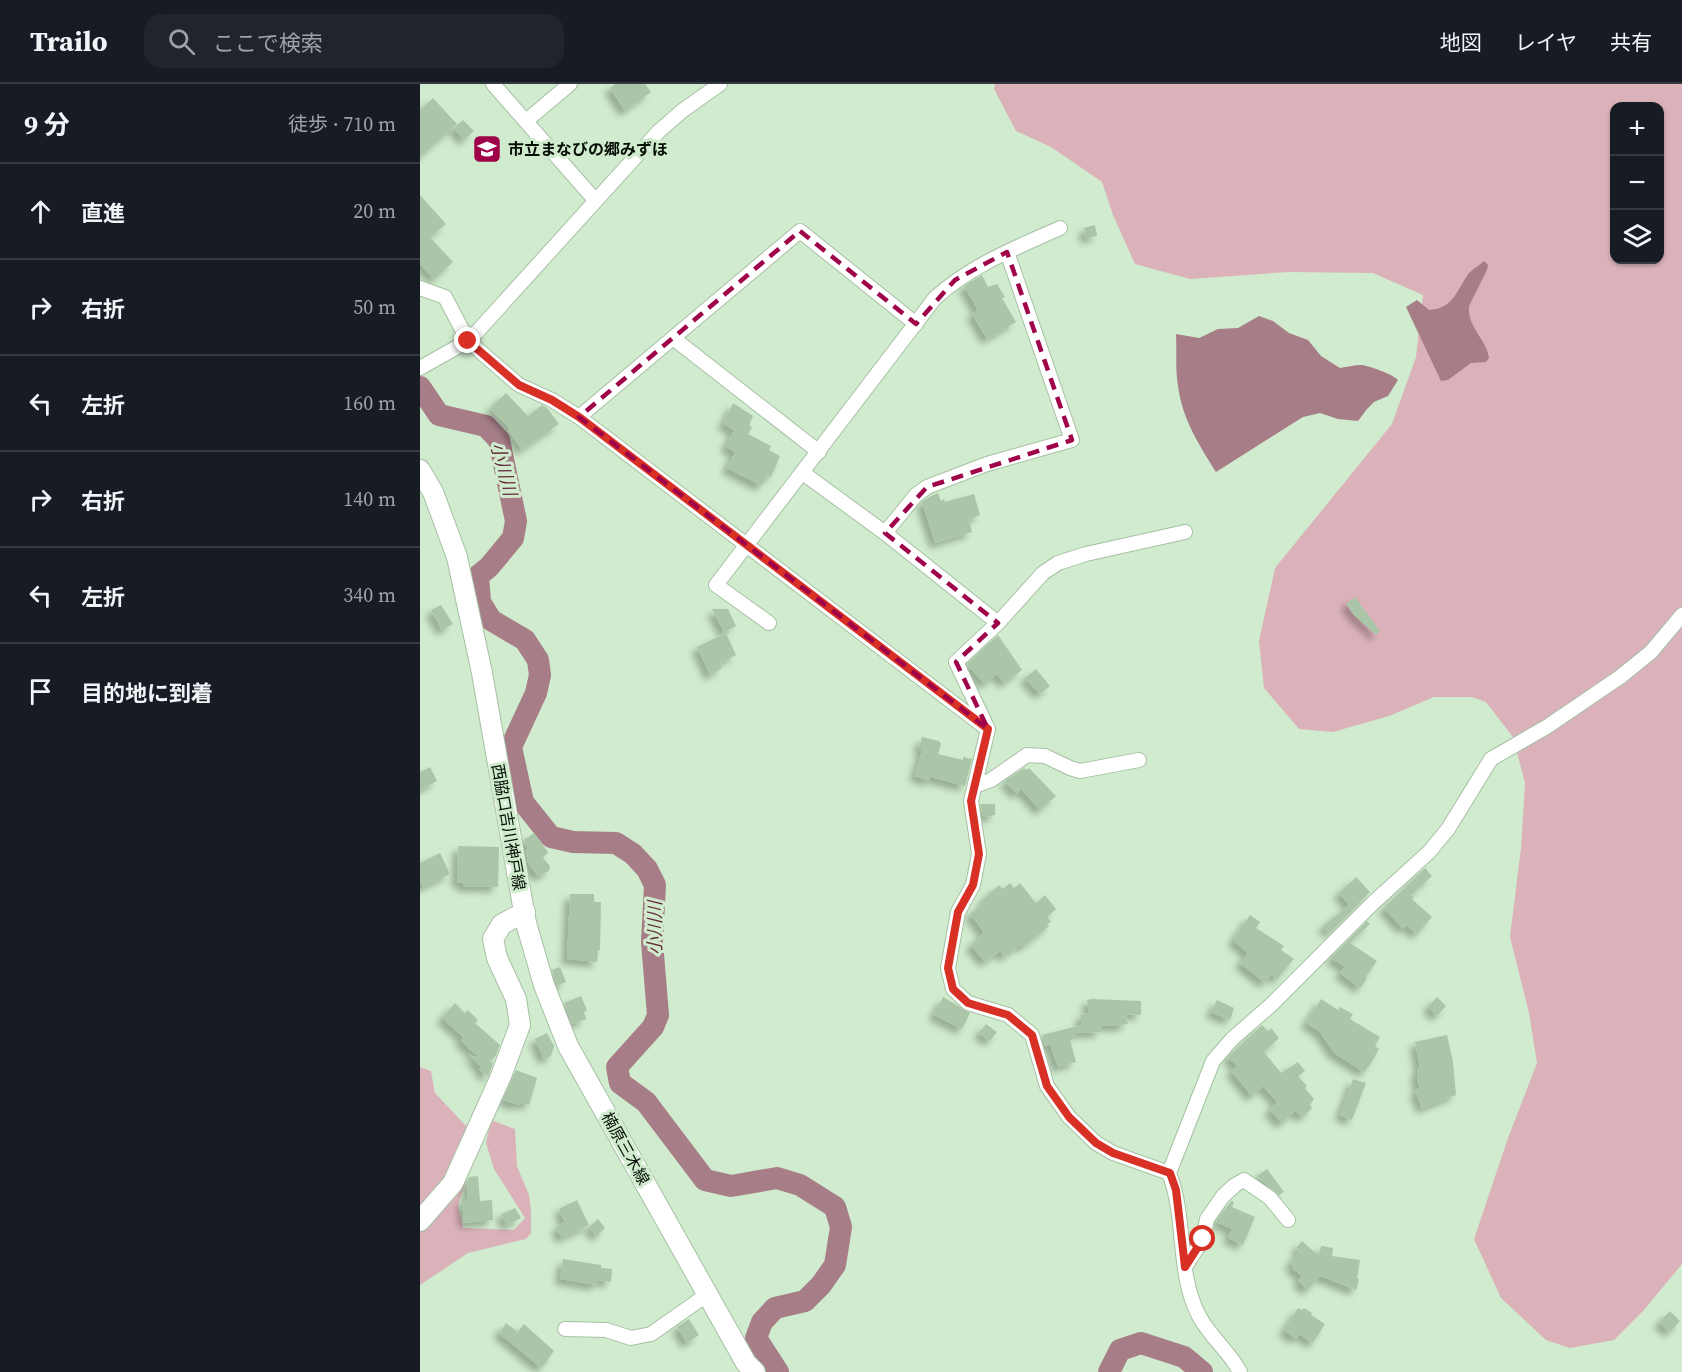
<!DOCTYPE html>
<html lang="ja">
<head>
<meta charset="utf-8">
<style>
  body { margin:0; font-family:"Source Serif 4","Noto Sans JP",serif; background:#20242c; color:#f1f3f6 }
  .controls { position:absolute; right:18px; top:18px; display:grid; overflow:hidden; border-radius:12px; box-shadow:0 2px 4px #0004 }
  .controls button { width:54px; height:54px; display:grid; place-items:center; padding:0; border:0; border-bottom:2px solid #363941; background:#171b24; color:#f1f3f6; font:30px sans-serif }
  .stop { position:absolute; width:18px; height:18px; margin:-14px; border:4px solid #d93025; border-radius:50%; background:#fff }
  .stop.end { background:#d93025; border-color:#fff; box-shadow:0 2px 6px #0008 }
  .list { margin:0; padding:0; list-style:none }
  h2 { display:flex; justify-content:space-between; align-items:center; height:78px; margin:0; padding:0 24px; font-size:26px }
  h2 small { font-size:20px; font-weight:400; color:#9ea1a6 }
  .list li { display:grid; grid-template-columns:39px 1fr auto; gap:18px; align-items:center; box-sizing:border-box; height:96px; padding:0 24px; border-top:2px solid #363941 }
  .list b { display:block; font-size:22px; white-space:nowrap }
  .list em { font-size:20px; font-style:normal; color:#9ea1a6 }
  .icon { flex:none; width:33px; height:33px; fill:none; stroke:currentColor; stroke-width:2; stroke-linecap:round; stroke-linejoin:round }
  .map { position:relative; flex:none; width:1262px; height:1288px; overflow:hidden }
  header { display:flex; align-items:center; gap:36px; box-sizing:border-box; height:84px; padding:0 30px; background:#171b24; border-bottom:2px solid #363941 }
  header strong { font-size:28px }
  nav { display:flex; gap:33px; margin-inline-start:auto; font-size:21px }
  .search { width:420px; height:54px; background:#20242c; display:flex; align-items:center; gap:15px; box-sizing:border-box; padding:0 21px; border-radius:18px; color:#9ea1a6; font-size:22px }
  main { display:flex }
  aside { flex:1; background:#171b24 }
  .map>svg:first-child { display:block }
  .green { fill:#dbb2ba; fill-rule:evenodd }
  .water { fill:#a77e87 }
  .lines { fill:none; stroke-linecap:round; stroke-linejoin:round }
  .river { stroke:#a77e87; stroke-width:22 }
  .building { fill:#abc5a8; filter:url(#shadow) }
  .minor-casing { stroke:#a7c0a4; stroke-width:16 }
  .secondary-casing { stroke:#a7c0a4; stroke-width:22 }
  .minor { stroke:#fff; stroke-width:14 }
  .secondary { stroke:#fff; stroke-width:20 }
  .route { stroke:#d93025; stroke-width:8 }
  .marked { fill:none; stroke:#9f044a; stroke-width:4.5; stroke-dasharray:12 8; stroke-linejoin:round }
  .labels { text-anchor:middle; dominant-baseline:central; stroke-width:6; stroke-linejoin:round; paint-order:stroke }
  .poi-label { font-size:16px; font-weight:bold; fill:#060e05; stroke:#d0ebcd; text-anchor:start }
  .street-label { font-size:16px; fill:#060e05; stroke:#d0ebcd }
  .water-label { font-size:18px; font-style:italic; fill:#632c3b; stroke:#d0ebcd }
</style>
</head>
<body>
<header>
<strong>Trailo</strong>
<div class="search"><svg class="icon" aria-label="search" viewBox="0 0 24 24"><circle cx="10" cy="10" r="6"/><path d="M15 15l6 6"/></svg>ここで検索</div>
<nav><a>地図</a><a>レイヤ</a><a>共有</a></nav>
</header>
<main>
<aside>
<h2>9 分<small>徒歩 · 710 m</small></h2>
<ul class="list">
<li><svg class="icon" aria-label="ahead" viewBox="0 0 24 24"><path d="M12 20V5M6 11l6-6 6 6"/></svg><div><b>直進</b></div><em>20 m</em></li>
<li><svg class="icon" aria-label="right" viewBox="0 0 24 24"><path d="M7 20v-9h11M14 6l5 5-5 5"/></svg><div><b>右折</b></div><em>50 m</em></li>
<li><svg class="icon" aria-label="left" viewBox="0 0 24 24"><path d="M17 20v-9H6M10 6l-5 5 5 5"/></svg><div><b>左折</b></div><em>160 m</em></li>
<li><svg class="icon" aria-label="right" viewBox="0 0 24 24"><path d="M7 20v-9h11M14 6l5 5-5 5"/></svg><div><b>右折</b></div><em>140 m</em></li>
<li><svg class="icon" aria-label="left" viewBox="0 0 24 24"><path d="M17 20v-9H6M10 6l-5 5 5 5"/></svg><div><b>左折</b></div><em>340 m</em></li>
<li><svg class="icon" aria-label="arrive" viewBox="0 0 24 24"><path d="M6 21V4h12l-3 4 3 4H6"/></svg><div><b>目的地に到着</b></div></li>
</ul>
</aside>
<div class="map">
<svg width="1262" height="1288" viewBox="0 0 1262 1288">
  <defs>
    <filter id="shadow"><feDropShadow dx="-5.5" dy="5.5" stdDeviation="3" flood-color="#0004"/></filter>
  </defs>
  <rect width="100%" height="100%" fill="#d0ebcd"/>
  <g class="green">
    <path d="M575 0H1262V1180L1224 1226 1194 1256 1150 1264 1126 1256 1081 1214 1054 1155 1088 1054 1117 979 1109 929 1090 853 1101 764 1105 699 1093 653 1066 618 1052 613H1014L969 632 913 648 879 645 844 604 839 557 855 484 972 340 996 273 1003 211 953 189 868 188 770 195 715 180 693 131 682 98 631 63 596 47 574 5ZM1194 22H1240V176H1194Z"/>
    <path d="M0 983 11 987 15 1009 47 1043 25 1096 0 1126Z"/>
    <path d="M71 1036 95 1045 97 1082 109 1111 111 1127V1149L106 1155 48 1169 0 1201V1146L51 1081 38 1121 43 1144 94 1146 105 1134 74 1085 66 1059Z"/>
  </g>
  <g class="water">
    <path d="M1064 177 1068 181 1067 186 1049 222C1047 243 1067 256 1069 274L1066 278 1051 279 1028 296 1021 297 986 223 997 216 1009 226C1034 225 1037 205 1049 189 1053 185 1060 181 1064 177Z"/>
    <path d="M839 232 853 237 869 249 888 256 901 272 920 284C927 283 934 281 941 281 948 281 974 291 978 296L968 312 954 318 947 325 938 337 918 335 900 329 883 333 796 388C779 361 762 334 758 302 755 285 757 267 756 250L779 254 798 245 818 244Z"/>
  </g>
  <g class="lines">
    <g class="river">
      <path d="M0 303 19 331 66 342 79 356 96 437 93 454 69 483 58 492 60 518 71 536 105 556 118 576 120 591 116 609 91 663 103 718 131 753 153 758 196 759 213 770 227 785 235 801 232 858 238 931 233 943 197 983 200 999 226 1018 285 1096 311 1102 357 1094 380 1101 415 1123 421 1143 415 1181 401 1201 385 1217 355 1224 342 1238 336 1254 358 1288"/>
      <path d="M689 1288 700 1266 721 1259 764 1273 782 1288"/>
    </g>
  </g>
  <g class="building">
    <path d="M195 0H225L231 8 205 27 190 4Z"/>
    <path d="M13 14 37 40 0 73V26Z"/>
    <path d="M43 36 54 47 44 56 34 44Z"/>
    <path d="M0 111 26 140 10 153 33 178 14 195 0 180Z"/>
    <path d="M675 141 677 152 666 154 664 144Z"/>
    <path d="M562 191 568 203 577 200 585 213 582 214 596 238 567 255 552 230 558 226 544 202Z"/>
    <path d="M86 309 108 332 122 321 127 324 139 340 102 366 88 346 90 345 70 325Z"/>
    <path d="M313 319 333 332 329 341 332 343 328 350 351 362 349 366 360 372 351 393 347 391 342 402 307 384 315 368 306 363 314 346 303 340 304 338Z"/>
    <path d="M518 409 521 417 524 415 525 418 554 410 560 431 549 436 552 448 515 459 502 418 511 412Z"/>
    <path d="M935 513 960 547 956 551 934 531 926 520Z"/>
    <path d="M21 521 33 540 22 546 11 526Z"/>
    <path d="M292 525H308L316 542 304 548Z"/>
    <path d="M306 549 316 571 300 579 302 584 290 591 277 563Z"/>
    <path d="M578 551 602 586 584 599 577 590 565 600 551 585 550 586 547 580Z"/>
    <path d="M616 585 630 602 620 610 605 594Z"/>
    <path d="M502 653 519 657 521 660 518 670 543 676V673L552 675 545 702 510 693 509 697 495 692 502 666 499 664Z"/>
    <path d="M10 683 17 697 0 706V688Z"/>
    <path d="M604 684 606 686 609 684 636 712 620 726 601 705 597 710 585 697Z"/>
    <path d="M560 720H575V731L563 733Z"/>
    <path d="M114 749 128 768 123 774 130 782 129 787 118 792 108 779 106 768 108 763 104 756Z"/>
    <path d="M38 762 79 763 78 803 43 802V799L37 798Z"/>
    <path d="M20 769 30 790 3 803 0 796V779Z"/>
    <path d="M1005 784 1012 792 991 811 994 813 992 815 1012 833 997 850 986 841 983 845 964 824Z"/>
    <path d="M936 793 950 808 910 849 903 842 929 821 919 809Z"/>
    <path d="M590 799 594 804 600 799 616 819 625 811 636 825 627 833 631 838 627 840 629 842 603 863 601 860 584 873 580 867 565 878 551 861 564 848 550 830 565 818 562 816 579 801 583 805Z"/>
    <path d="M150 810H174V818H181L180 866H178L177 878 147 875Z"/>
    <path d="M830 831 840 838 836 844 864 862 861 866 874 875 857 895 851 891 845 899 820 879 828 869 813 856Z"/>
    <path d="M947 837 950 840 930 859 957 877 945 894 947 895 940 904 920 889 925 883 911 874Z"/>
    <path d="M140 883 146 898 137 902 132 886Z"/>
    <path d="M161 912 167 926 164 928 166 935 152 940 144 919Z"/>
    <path d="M523 913 550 929 542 945 514 931Z"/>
    <path d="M1017 913 1026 922 1017 932 1008 923Z"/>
    <path d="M672 915 721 917V931L706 930 708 940 697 942 680 941 681 948 652 949 654 955 650 956 656 978 638 983 630 960 625 962 622 951 662 941 660 931 669 929 667 916Z"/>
    <path d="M901 915 918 926 920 923 933 930 930 935 960 953 955 962 959 965 951 979 944 988 914 969 899 947 886 939Z"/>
    <path d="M797 916 814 924 810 936 791 928Z"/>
    <path d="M35 919 45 929 48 926 58 936 55 939 80 961 76 971 70 978 73 979 68 993 59 985 61 983 48 970 56 973 57 972 41 957 43 953 22 934Z"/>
    <path d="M566 940 577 948 570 957 559 949Z"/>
    <path d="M842 941 848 947 851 944 859 954 844 968 861 989 878 978 885 987 878 992 887 1002 885 1004 894 1015 890 1021 892 1024 883 1033 875 1027 862 1039 849 1026 857 1018 843 1002 832 1012 811 987 817 982 808 973Z"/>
    <path d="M127 949 134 962 131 972 124 975 115 955Z"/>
    <path d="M1027 951 1033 978 1036 1011 1002 1024 995 1006 1000 1004 997 997V985L1000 984 995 958Z"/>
    <path d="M96 986 117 994 109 1021 101 1018 99 1021 83 1016Z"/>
    <path d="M933 995 946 999 932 1036 920 1031Z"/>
    <path d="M847 1085 864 1108 859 1111 837 1092Z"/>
    <path d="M58 1092 60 1117 72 1116 73 1136 44 1139 42 1115H48L47 1098 49 1093Z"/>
    <path d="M157 1116 169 1141 142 1154 136 1143 145 1138 139 1125Z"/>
    <path d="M811 1117 814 1118 812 1123 835 1133 823 1161 808 1154 812 1145 796 1138Z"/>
    <path d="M95 1124 101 1134 87 1141 81 1130Z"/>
    <path d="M178 1135 185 1144 177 1152 169 1143Z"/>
    <path d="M882 1157 899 1172 901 1162 913 1164 912 1172 940 1176 937 1194 939 1195 936 1206 900 1192 888 1206 878 1197 882 1192 872 1184 874 1182 870 1179 880 1167 876 1164Z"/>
    <path d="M143 1175 181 1181V1184L192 1185 191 1198 178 1196 177 1201 140 1195Z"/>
    <path d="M878 1224 882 1226 884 1224 892 1229 891 1231 905 1240 893 1259 879 1250 876 1255 864 1246Z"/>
    <path d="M1250 1227 1260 1237 1250 1248 1239 1238Z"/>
    <path d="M269 1235 279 1251 267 1259 257 1243Z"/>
    <path d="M86 1239 98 1248 104 1240 134 1267 123 1282 120 1283 79 1249Z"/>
  </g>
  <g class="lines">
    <g class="minor-casing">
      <g id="minor">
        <path d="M73 0 175 116"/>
        <path d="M106 37 150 0"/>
        <path d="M0 204 25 213 48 257 99 301 132 316 159 333 566 644"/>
        <path d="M253 254 399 368"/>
        <path d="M0 284 48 257 56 249 238 48 262 27 300 0"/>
        <path d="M159 333 380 147 496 240"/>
        <path d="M383 389 465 449 578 539"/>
        <path d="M465 449 496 411 507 403 567 380 652 356 587 168"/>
        <path d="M349 539 296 501 515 214C551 181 596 164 640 144"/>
        <path d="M555 702 571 696 607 671 625 672 650 684 660 687 719 676"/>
        <path d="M749 1089 693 1069 676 1059 649 1033 627 1002 612 951 588 931 548 919 533 905 528 884 538 828 553 801 559 770 551 717 568 645 536 578 578 539 623 489 638 479 666 470 765 448"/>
        <path d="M765 1183 783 1155 787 1135 803 1112 815 1101 824 1096 850 1114 868 1136"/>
        <path d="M145 1245 186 1246 211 1254 231 1250 288 1210"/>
        <path d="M820 1288C810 1268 790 1253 779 1232 756 1188 767 1134 749 1089L793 977 812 955 851 921 954 818 1009 768 1028 745 1071 675 1128 642 1200 593 1231 568 1262 531"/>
      </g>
    </g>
    <g class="secondary-casing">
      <g id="secondary">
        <path d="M0 386 13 408 37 473 62 589 106 839 124 901 148 962 326 1279 335 1288"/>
        <path d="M0 1137 33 1099 81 992 100 941 96 915 77 874 73 855 82 840 105 828"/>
      </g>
    </g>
    <use href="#minor" class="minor"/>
    <use href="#secondary" class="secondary"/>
  </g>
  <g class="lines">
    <path class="route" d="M48 257 99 301 132 316 159 333 568 645 551 717 559 770 553 801 538 828 528 884 533 905 548 919 588 931 612 951 627 1002 649 1033 676 1059 693 1069 750 1089 756 1106 765 1183 783 1155"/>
  </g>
  <path class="marked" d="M380 147 496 240 535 196 587 168 652 356 507 403 465 449 578 539 536 578 568 645 159 333Z"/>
  <defs>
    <g id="school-square" transform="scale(1.5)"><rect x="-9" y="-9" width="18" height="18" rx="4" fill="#9f044a" stroke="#d0ebcd"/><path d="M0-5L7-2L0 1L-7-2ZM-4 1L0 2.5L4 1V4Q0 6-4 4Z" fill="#fff"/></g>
  </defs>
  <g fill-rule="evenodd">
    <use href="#school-square" x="67" y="65"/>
  </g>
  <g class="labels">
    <g class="poi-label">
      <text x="88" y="65">市立まなびの郷みずほ</text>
    </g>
    <g class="street-label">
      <text transform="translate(89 743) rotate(80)">西脇口吉川神戸線</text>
      <text transform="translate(206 1064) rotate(61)">楠原三木線</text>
    </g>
    <g class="water-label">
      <text transform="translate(84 385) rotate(75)">小川川</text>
      <text transform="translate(234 844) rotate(-90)">小川川</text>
    </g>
  </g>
</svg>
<div class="controls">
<button>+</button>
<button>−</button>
<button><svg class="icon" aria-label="layers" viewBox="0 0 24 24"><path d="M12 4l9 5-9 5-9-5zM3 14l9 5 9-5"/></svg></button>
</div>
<div class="stop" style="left:783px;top:1155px"></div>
<div class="stop end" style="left:48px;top:257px"></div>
</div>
</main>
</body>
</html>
